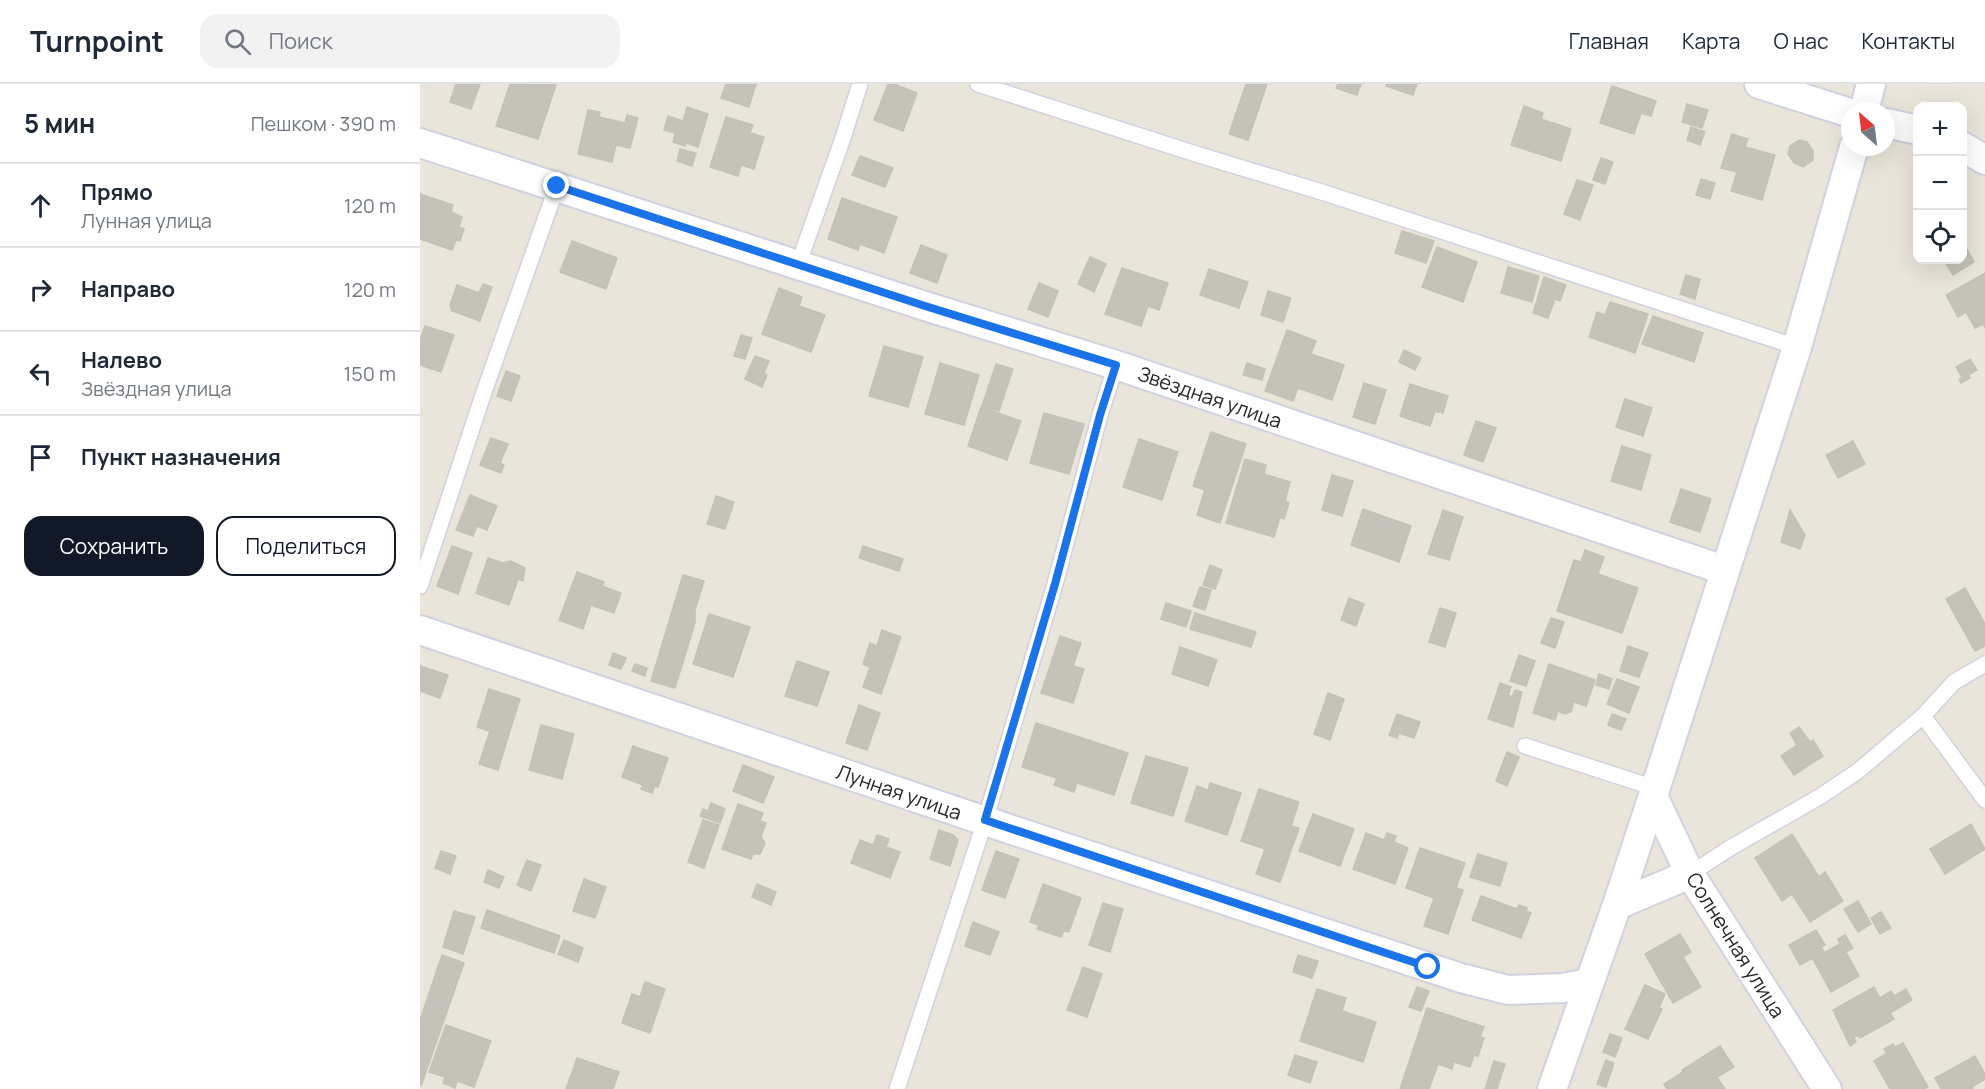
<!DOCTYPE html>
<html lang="ru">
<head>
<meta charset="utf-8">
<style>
  body { margin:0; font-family:Manrope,sans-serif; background:#f2f2f3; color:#1f2937 }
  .controls { position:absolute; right:18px; top:18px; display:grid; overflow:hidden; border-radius:12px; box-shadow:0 6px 24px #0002 }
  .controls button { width:54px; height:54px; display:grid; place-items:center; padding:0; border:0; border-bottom:2px solid #e0e1e3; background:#fff; color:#1f2937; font:30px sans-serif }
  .compass { position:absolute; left:1421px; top:18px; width:54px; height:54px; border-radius:50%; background:#fff; box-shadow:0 6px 24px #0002; rotate:332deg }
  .stop { position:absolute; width:18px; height:18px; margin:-14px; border:4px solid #1a73e8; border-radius:50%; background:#fff }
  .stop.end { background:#1a73e8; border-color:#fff; box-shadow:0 2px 6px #0008 }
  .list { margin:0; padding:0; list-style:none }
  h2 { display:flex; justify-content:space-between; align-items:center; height:78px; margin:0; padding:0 24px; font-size:26px }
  h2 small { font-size:20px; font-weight:400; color:#747a83 }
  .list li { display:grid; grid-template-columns:39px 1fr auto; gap:18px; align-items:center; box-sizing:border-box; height:84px; padding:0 24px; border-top:2px solid #e0e1e3 }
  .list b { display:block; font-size:22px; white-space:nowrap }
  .list p { margin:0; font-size:20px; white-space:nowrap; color:#747a83 }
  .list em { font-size:20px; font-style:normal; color:#747a83 }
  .actions { display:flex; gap:12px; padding:18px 24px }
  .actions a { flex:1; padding:14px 0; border:2px solid #111827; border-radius:18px; text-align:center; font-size:21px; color:#111827 }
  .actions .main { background:#111827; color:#fff }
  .icon { flex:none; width:33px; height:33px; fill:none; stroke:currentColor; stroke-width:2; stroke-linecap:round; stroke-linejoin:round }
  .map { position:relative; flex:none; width:1565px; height:1005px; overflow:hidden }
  header { display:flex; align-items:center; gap:36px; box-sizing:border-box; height:84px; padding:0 30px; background:#fff; border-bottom:2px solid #e0e1e3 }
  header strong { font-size:28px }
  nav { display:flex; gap:33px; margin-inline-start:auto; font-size:21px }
  .search { width:420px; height:54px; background:#f2f2f3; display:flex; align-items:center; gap:15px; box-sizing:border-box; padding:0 21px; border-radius:18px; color:#747a83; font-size:22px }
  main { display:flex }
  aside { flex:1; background:#fff }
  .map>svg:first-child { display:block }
  .building { fill:#c5c2ba; stroke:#c5c1b4; stroke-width:1.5 }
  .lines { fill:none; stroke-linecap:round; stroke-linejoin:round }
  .service-casing { stroke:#d0d1e1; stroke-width:18 }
  .minor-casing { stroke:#d0d1e1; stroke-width:32 }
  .service { stroke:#fff; stroke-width:15 }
  .minor { stroke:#fff; stroke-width:28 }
  .route { stroke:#1a73e8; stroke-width:8 }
  .labels { text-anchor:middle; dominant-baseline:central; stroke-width:4.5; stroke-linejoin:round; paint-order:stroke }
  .street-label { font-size:20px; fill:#282828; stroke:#fff }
</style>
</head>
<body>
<header>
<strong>Turnpoint</strong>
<div class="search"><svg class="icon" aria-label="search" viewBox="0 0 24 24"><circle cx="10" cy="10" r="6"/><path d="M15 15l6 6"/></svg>Поиск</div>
<nav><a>Главная</a><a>Карта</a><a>О нас</a><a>Контакты</a></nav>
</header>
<main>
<aside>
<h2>5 мин<small>Пешком · 390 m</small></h2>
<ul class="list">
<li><svg class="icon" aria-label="ahead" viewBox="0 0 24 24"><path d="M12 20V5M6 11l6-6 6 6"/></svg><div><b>Прямо</b><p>Лунная улица</p></div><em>120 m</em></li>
<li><svg class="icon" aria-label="right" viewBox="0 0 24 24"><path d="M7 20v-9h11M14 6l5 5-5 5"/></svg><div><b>Направо</b></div><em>120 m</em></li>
<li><svg class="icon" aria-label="left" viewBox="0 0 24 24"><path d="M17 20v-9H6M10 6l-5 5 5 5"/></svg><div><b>Налево</b><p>Звёздная улица</p></div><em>150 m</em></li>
<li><svg class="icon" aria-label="arrive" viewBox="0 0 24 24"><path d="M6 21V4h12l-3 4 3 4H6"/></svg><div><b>Пункт назначения</b></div></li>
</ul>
<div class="actions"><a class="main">Сохранить</a><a>Поделиться</a></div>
</aside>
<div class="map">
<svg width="1565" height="1005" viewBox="0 0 1565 1005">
  <rect width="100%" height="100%" fill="#eae5da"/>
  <g class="building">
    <path d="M36 0H60L51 25 30 18Z"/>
    <path d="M90 0 136 1 118 55 76 42Z"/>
    <path d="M306 0H336L329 23 301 14Z"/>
    <path d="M468 0H474L497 9 483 47 454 36Z"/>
    <path d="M826 0H847L828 56 809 50Z"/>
    <path d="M918 0H941L937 11 916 4Z"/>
    <path d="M967 0H997L993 11 966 2Z"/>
    <path d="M1192 2 1236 17 1231 32 1221 29 1214 50 1180 39Z"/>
    <path d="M1267 20 1288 26 1282 44 1262 38Z"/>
    <path d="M1104 22 1123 29 1121 35 1151 45 1141 77 1091 61Z"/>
    <path d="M267 23 288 30 278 63 266 59 265 62 253 58 255 49 244 46 248 32 263 37Z"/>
    <path d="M168 26 180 28 179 33 205 39 207 31 218 34 210 64 196 61 192 78 158 70Z"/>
    <path d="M306 33 333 41 330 49 344 53 334 85 321 81 318 92 290 83Z"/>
    <path d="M1271 43 1285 48 1280 61 1267 56Z"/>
    <path d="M1312 50 1328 55 1325 63 1355 71 1342 116 1311 107 1317 88 1301 84Z"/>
    <path d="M1379 56 1387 58 1393 67V76L1383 83 1374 79 1368 70 1370 62Z"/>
    <path d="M260 65 276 69 272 82 257 77Z"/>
    <path d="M440 72 473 84 465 103 432 91Z"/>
    <path d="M1181 74 1193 78 1185 100 1173 96Z"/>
    <path d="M1281 95 1295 99 1290 115 1276 111Z"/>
    <path d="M1157 96 1173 101 1160 136 1144 130Z"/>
    <path d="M0 110 33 121 31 128 42 133 39 143 44 145 40 157 36 156 32 166 0 155Z"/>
    <path d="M422 114 477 133 464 169 440 160 438 166 408 155Z"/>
    <path d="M982 147 1014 157 1006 179 975 169Z"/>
    <path d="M152 157 197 174 186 205 140 188Z"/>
    <path d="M501 161 527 171 517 199 490 189Z"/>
    <path d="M1017 163 1057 178 1043 218 1002 203Z"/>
    <path d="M1547 165 1554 178 1533 191 1525 178 1529 176H1542V167Z"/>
    <path d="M670 173 686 180 674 208 658 200Z"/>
    <path d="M1088 183 1119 192 1112 218 1081 209Z"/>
    <path d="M702 184 748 199 739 226 728 222 721 242 685 230Z"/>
    <path d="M789 185 828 198 819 224 780 211Z"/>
    <path d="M1565 189V244L1563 240 1555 244 1546 228 1538 233 1526 211Z"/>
    <path d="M1266 191 1280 195 1275 215 1260 210Z"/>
    <path d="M1124 193 1146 201 1140 217 1135 215 1128 234 1113 229Z"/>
    <path d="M619 199 638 207 628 233 608 225Z"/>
    <path d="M63 200 72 203 60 237 32 227 30 221 37 201 59 209Z"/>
    <path d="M359 204 382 213 379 222 405 231 391 268 342 250Z"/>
    <path d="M848 207 871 214 863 238 841 231Z"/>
    <path d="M1190 218 1228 230 1215 269 1169 253 1177 228 1185 231Z"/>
    <path d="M1233 232 1283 249 1274 278 1222 260Z"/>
    <path d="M5 242 34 251 21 288 0 281V257Z"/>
    <path d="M867 246 896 257 891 270 924 281 912 316 878 304 873 317 845 307Z"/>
    <path d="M321 251 332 254 325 275 314 272Z"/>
    <path d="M464 262 503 273 488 323 449 312Z"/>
    <path d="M984 266 1001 274 995 286 979 278Z"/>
    <path d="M335 272 349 277 344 289 347 291 342 303 325 295Z"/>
    <path d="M1550 275 1557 286 1548 291 1550 294 1541 299 1539 296 1542 294 1536 283Z"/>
    <path d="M520 279 559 291 544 341 505 330Z"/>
    <path d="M827 279 845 285 842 296 823 291Z"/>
    <path d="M576 280 593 285 579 327 562 322Z"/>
    <path d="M86 287 100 292 91 317 77 312Z"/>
    <path d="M944 299 966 306 955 340 933 333Z"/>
    <path d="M990 300 1028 312 1023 329 1015 327 1010 342 980 332Z"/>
    <path d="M1205 315 1232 324 1223 352 1196 343Z"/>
    <path d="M561 323 601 337 587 376 548 362Z"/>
    <path d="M624 329 664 340 649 390 610 379Z"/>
    <path d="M1056 337 1076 344 1063 378 1044 371Z"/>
    <path d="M791 348 826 360 800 439 777 431 785 406 773 402Z"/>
    <path d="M71 354 88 360 80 379 84 381 81 389 60 381Z"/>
    <path d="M719 355 758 368 742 416 703 403Z"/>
    <path d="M1433 357 1445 380 1418 394 1406 371Z"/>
    <path d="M1202 362 1231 371 1221 406 1191 397Z"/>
    <path d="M825 375 846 381 844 390 870 398 865 417 869 419 864 435 860 433 854 453 806 439Z"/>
    <path d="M912 391 933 397 922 432 902 426Z"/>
    <path d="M1261 405 1291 415 1280 448 1250 438Z"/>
    <path d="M50 411 77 422 67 446 57 442 53 452 36 446Z"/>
    <path d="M296 412 314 418 305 445 287 440Z"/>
    <path d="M943 425 991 442 979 478 931 461Z"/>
    <path d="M1023 426 1043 433 1029 476 1008 470Z"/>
    <path d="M1370 426 1385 451 1380 465 1361 458Z"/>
    <path d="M32 462 52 469 38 510 17 502Z"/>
    <path d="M443 462 483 475 479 487 439 474Z"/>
    <path d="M1165 466 1184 473 1178 490 1218 504 1202 549 1137 527 1154 476 1161 478Z"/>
    <path d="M68 474 83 479 91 477 105 484 103 497 98 495 89 521 56 509Z"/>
    <path d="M790 481 802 486 795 505 783 501Z"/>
    <path d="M157 488 184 498 182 502 201 509 194 529 171 521 163 545 139 536Z"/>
    <path d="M263 491 284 497 275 526V539L255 604 231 597Z"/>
    <path d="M780 503 791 506 785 526 773 522Z"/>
    <path d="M1545 504 1565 540V562L1555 567 1526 515Z"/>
    <path d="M929 514 944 520 936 542 921 536Z"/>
    <path d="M746 519 771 527 766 543 741 535Z"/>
    <path d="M1020 524 1036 529 1025 563 1009 558Z"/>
    <path d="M775 529 836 548 831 563 770 545Z"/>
    <path d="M289 530 330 543 313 593 273 580Z"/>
    <path d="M1131 534 1144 538 1135 564 1121 559Z"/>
    <path d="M462 546 481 553 461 610 443 603 450 583 443 580 450 559 457 562Z"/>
    <path d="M640 552 661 559 653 582 664 585 653 619 621 609Z"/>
    <path d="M1208 562 1228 569 1219 593 1200 587Z"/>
    <path d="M760 563 797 576 788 602 752 590Z"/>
    <path d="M193 569 206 574 201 585 189 581Z"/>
    <path d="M1099 571 1115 577 1106 602 1090 597Z"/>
    <path d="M377 577 409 588 397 622 365 612Z"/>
    <path d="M215 580 227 584 225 592 212 587Z"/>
    <path d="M1129 580 1175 596 1166 622 1154 618 1151 628 1145 630 1138 627 1135 636 1113 629Z"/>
    <path d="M0 582 28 591 20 614 0 607Z"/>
    <path d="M1179 590 1192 595 1189 605 1176 601Z"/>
    <path d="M1197 595 1219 603 1209 629 1187 620Z"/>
    <path d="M1080 599 1091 603 1088 611 1092 613 1095 606 1102 608 1093 643 1068 635Z"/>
    <path d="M69 605 100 615 88 653 57 643Z"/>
    <path d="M908 609 924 615 910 656 894 650Z"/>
    <path d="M439 621 460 629 447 666 426 659Z"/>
    <path d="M977 630 1000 638 994 654 979 649 977 654 969 651Z"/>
    <path d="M1192 630 1206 635 1201 646 1188 641Z"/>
    <path d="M616 639 708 669 694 711 657 699 654 708 634 701 637 694 602 683Z"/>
    <path d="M121 641 154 650 142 695 109 686Z"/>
    <path d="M1379 643 1390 658 1393 656 1403 672 1374 691 1361 672 1377 661 1370 649Z"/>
    <path d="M70 647 88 653 78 686 59 680Z"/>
    <path d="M213 662 248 674 238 703 235 702 232 709 221 705 223 701 202 693Z"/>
    <path d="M1087 668 1099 673 1087 702 1076 697Z"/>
    <path d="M726 672 768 684 753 732 711 719Z"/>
    <path d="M323 681 354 693 343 719 313 707Z"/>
    <path d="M790 699 821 709 807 751 765 737 777 702 788 706Z"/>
    <path d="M839 705 879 718 871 742 879 744 860 798 836 790 845 765 821 757Z"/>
    <path d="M291 719 305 725 300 739 280 732 283 725 288 727Z"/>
    <path d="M318 720 343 729 340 737 346 739 341 753 345 759 340 770H333L331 775 302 765Z"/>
    <path d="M893 730 934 745 920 782 879 767Z"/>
    <path d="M283 736 299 741 284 784 268 778Z"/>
    <path d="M1551 740 1565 765 1525 790 1510 765Z"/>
    <path d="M519 746 533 751 538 756 530 782 510 775Z"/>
    <path d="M946 749 964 756 967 749 976 752 974 758 988 764 975 800 933 785Z"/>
    <path d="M1372 750 1399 793 1405 788 1423 817 1390 838 1372 810 1362 817 1335 774Z"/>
    <path d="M457 751 469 755 466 763 480 768 470 794 431 779 440 756 453 761Z"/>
    <path d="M1000 764 1045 779 1036 804 1043 806 1028 850 1004 842 1014 814 986 804Z"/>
    <path d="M21 767 36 772 30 790 15 784Z"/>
    <path d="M576 767 599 775 585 814 562 806Z"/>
    <path d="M1058 770 1087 779 1080 802 1050 793Z"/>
    <path d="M107 776 121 781 111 807 97 801Z"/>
    <path d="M68 786 84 793 79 804 64 798Z"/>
    <path d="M164 795 186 803 175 834 153 827Z"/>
    <path d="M337 800 356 808 351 821 332 813Z"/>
    <path d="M623 800 661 814 649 848 644 847 641 853 617 845 619 841 610 838Z"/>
    <path d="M1061 812 1097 825 1099 821 1107 824 1106 827 1111 829 1101 854 1052 836Z"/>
    <path d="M1438 817 1451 840 1438 848 1424 825Z"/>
    <path d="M683 819 703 825 690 868 669 861Z"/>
    <path d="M67 826 140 852 134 869 61 844Z"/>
    <path d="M34 827 55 833 43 870 23 863Z"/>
    <path d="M1461 828 1471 844 1460 850 1451 834Z"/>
    <path d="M553 838 579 848 570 871 545 862Z"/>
    <path d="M1396 846 1405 861 1401 863 1404 868 1380 881 1369 861Z"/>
    <path d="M1260 850 1271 868 1263 873 1281 903 1253 919 1225 870Z"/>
    <path d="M1425 851 1433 864 1426 868 1439 892 1411 908 1393 875 1420 860 1418 855Z"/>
    <path d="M144 856 163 864 158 878 138 870Z"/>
    <path d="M22 871 44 879 1 1002 0 936Z"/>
    <path d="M878 871 898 877 892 894 873 888Z"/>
    <path d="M663 883 682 890 667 933 647 926Z"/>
    <path d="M225 898 245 905 230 949 202 939 212 910 220 913Z"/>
    <path d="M1225 901 1245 910 1239 924 1242 925 1228 955 1205 945Z"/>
    <path d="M997 903 1009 907 1001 927 989 923Z"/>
    <path d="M1454 903 1460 914 1471 907 1474 912 1486 905 1492 916 1470 929 1474 935 1440 954 1438 951 1434 954 1436 958 1430 962 1413 926Z"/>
    <path d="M897 905 926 914 922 927 956 938 943 978 880 957Z"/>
    <path d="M1007 924 1064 943 1060 953 1064 954 1058 972 1054 971 1050 983 1034 978 1032 985 1018 980 1009 1005H980Z"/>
    <path d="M26 941 71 957 54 1003 37 997 35 1004 23 999 25 993 9 988Z"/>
    <path d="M1190 950 1202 954 1195 973 1183 968Z"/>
    <path d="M1483 959 1508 1003 1504 1005H1470L1454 977 1467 969 1464 965 1473 960 1475 963Z"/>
    <path d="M1300 962 1314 983 1297 993 1305 1005H1247L1244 1000 1263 988 1262 986Z"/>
    <path d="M875 971 897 978 890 999 868 991Z"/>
    <path d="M1555 972 1565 990V995L1552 1003 1553 1005H1521L1515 994Z"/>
    <path d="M157 974 199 988 193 1005H146Z"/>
    <path d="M1186 976 1194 979 1186 1003 1177 1000Z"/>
    <path d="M1074 977 1085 980 1077 1005H1065Z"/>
  </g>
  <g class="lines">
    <g class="service-casing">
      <g id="service">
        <path d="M558 0 776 70 905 109 1377 263"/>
        <path d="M378 181 423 54 440 0"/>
        <path d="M0 502 64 308 137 102"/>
        <path d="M1503 632 1565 716"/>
        <path d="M1105 662 1235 704"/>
        <path d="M1270 790 1310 764 1401 712 1438 687 1503 632 1534 598 1565 580"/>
        <path d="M477 1005 565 737 635 500 680 331 696 281"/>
      </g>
    </g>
    <g class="minor-casing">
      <g id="minor">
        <path d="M1339 0 1430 29"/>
        <path d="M1444 27 1451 0"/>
        <path d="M1466 39 1498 46"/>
        <path d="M0 59 505 222 696 281 1304 486"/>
        <path d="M1542 62 1565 76"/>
        <path d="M0 546 565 737 1041 894 1088 906 1143 904 1169 899"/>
        <path d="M1233 712 1270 790 1407 1005"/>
        <path d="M1197 821 1270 790"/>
        <path d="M1132 1005 1197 821 1233 712 1377 263 1434 63"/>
      </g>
    </g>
    <use href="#service" class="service"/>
    <use href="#minor" class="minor"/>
  </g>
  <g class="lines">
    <path class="route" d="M137 102 505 222 696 281 680 331 635 500 565 736 1008 883"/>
  </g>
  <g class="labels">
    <g class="street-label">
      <text transform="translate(790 313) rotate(19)">Звёздная улица</text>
      <text transform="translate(479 708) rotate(19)">Лунная улица</text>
      <text transform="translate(1316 861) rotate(58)">Солнечная улица</text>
    </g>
  </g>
</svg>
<div class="controls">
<button>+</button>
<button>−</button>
<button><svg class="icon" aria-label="locate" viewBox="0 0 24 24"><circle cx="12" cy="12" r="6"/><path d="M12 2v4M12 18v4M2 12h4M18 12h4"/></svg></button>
</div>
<svg class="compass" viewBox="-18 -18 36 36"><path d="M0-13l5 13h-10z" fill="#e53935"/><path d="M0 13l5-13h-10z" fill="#747a83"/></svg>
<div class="stop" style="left:1008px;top:883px"></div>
<div class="stop end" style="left:137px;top:102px"></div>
</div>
</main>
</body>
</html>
